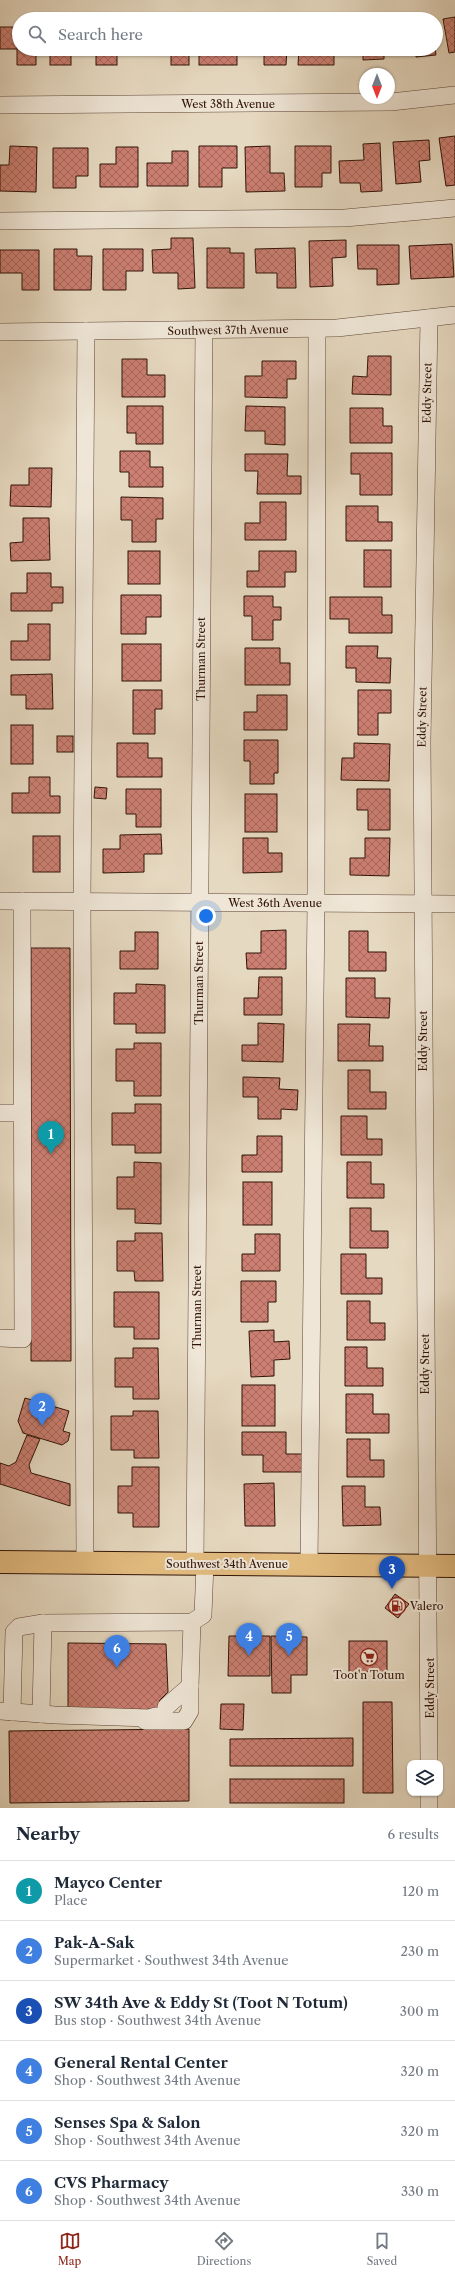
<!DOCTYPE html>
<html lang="en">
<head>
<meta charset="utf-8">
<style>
  body { margin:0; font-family:"Libre Caslon Text",serif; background:#f2f2f3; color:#1f2937 }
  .controls { position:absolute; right:12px; bottom:12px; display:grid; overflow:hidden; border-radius:8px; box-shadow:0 1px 3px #0004 }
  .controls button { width:36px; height:36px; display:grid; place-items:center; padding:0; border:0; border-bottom:1px solid #e0e1e3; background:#fff; color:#1f2937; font:20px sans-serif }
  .compass { position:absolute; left:359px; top:68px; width:36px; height:36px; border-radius:50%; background:#fff; box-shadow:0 1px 3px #0004; rotate:180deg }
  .you { position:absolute; left:206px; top:916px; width:14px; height:14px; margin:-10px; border:3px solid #fff; border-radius:50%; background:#1a73e8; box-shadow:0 0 0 6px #1a73e833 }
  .badge { display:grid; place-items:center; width:26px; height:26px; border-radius:50%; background:#8f2418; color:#fff; font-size:13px; font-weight:700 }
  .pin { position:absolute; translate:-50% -33px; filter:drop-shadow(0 1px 2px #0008) }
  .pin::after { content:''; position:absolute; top:21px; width:14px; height:12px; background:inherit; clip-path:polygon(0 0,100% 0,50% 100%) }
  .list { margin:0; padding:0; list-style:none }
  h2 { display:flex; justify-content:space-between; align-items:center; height:52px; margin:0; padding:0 16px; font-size:17px }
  h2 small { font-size:13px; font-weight:400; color:#747a83 }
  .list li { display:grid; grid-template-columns:26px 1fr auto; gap:12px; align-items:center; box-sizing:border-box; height:60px; padding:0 16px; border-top:1px solid #e0e1e3 }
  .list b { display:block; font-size:15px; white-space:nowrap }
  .list p { margin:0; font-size:13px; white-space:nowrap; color:#747a83 }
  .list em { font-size:13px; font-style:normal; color:#747a83 }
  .icon { flex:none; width:22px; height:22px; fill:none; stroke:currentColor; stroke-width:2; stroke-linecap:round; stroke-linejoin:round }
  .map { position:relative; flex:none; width:455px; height:1808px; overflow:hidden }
  .search { position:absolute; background:#fff; box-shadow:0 1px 3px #0004; left:12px; right:12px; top:12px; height:44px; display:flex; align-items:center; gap:10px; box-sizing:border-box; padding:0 14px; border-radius:22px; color:#747a83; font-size:15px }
  .sheet { height:412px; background:#fff }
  nav { display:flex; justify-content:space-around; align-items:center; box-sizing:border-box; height:56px; border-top:1px solid #e0e1e3; background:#fff; font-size:11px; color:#747a83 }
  nav a { display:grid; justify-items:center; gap:2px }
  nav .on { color:#8f2418 }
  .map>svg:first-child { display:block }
  .building { fill:url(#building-cross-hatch); stroke:#311306 }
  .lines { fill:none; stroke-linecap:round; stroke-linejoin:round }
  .minor-casing { stroke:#5e4435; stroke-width:18 }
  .major-casing { stroke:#311306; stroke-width:24 }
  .minor { stroke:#efe6d7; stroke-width:17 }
  .major { stroke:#e3bc80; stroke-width:22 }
  .labels { text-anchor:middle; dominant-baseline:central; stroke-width:4; stroke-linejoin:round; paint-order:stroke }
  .street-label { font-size:11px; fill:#311306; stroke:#efe6d7 }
  .poi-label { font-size:11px; fill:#311306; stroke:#efe6d7; text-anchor:start }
</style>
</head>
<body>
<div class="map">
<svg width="455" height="1808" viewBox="0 0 455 1808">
  <defs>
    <pattern id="building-cross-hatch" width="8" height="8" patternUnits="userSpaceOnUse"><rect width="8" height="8" fill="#cc7f72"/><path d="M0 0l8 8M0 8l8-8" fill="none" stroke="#a6675c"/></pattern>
  </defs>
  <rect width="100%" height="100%" fill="#e6d9c1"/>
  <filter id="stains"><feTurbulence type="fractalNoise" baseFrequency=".005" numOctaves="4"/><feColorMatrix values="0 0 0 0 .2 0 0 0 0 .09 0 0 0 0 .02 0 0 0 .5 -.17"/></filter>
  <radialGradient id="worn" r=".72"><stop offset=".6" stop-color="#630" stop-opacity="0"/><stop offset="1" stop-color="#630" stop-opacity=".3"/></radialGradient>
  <g class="building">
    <path d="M269 14 287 15V19H269Z"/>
    <path d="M382 15V19H346V17Z"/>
    <path d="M455 17V52L449 53 443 19Z"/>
    <rect x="49" y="18" width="38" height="1"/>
    <path d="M0 27H19V49H36V65H17V49H0Z"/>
    <rect x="50" y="49" width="21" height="16"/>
    <rect x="96" y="49" width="21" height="16"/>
    <rect x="171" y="49" width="18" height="16"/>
    <rect x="199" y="49" width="38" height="16"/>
    <path d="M264 49H287L286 65H264Z"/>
    <path d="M299 49H334V65H298Z"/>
    <path d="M363 49H384V59L363 60Z"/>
    <path d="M415 49H435L436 55 416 57Z"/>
    <path d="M455 136V185L446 186 439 138Z"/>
    <path d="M429 140 430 160 419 161 421 182 396 184 393 142Z"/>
    <path d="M380 143 382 191 361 192 360 183H340L339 161 364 160 363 144Z"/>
    <path d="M10 146 37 147 36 192 0 191V165H9Z"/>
    <path d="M199 146H237V168H222V187H199Z"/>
    <path d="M270 146V173H284L285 191 246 192 245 147Z"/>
    <path d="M295 146H331V173H322V187H295Z"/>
    <path d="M116 147H138V187H100V164H116Z"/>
    <path d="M53 148H88V176H76V188H53Z"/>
    <path d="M172 151H188V186H147V163H172Z"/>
    <path d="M171 238H193L195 288 178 289V273H153L152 250 171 249Z"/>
    <path d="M346 240V257L332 258 333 286 310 287 309 241Z"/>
    <path d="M452 244 454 277 411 279 409 246Z"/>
    <path d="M357 245H399V284L377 285V269H358Z"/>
    <path d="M207 248H230V253H244V288H207Z"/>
    <path d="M295 248 296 288H277V273H256L255 249Z"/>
    <path d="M54 249H77V256H92L91 290H54Z"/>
    <path d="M103 249H143V271H126V290H103Z"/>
    <path d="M0 250H39V290H22V273H0Z"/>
    <path d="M368 356H391V395L352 394 353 376 367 377Z"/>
    <path d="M122 359H147V375H165V397H122Z"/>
    <path d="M262 361H296V379H287V398L245 397V376H262Z"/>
    <path d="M127 406H163V444H136V433H127Z"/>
    <path d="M246 406 285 407V445L265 444V431H245Z"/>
    <path d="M350 408H383V426H392V443H350Z"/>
    <path d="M120 451H150V467H163V487H129V472H120Z"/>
    <path d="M351 453H392V495H360V474H351Z"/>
    <path d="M245 454H288L287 476H301V494H257L258 471H245Z"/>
    <path d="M29 468H52L51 507 10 506 11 485H29Z"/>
    <path d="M121 497 163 498V519H156V542H132V520H121Z"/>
    <path d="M260 502H286V540H245V523H260Z"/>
    <path d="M346 506H378V522H392V541H346Z"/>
    <path d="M23 518H49L50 560 11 561 10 543 23 542Z"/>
    <rect x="364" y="550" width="27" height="37"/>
    <rect x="128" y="551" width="32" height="33"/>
    <path d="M259 551H296V572H285V587H247V571H259Z"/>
    <path d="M27 573H51V587H63V603H52V611H11V593H27Z"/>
    <path d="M121 595H161V617H146V634H121Z"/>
    <path d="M244 596H273V607H281V620H273V640H252V616H244Z"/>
    <path d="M330 597H382V615H392V633H349V619H330Z"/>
    <path d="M28 624H50V660H11V641H28Z"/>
    <rect x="122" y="644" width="39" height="37"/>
    <path d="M346 646H378L377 658H391L390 683 356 682V668H346Z"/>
    <path d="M245 648H280V663H290V685H245Z"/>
    <path d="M52 674 53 709H26V695H11V675Z"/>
    <path d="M133 690H162V709H155V734H133Z"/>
    <path d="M358 690H391V713H378V735H358Z"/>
    <path d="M257 695H287V730H244V712H257Z"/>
    <rect x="11" y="725" width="22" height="39"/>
    <rect x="57" y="736" width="16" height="16"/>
    <path d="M244 740H278V773H274V784H250V761H244Z"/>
    <path d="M117 743H148V758H162V777H117Z"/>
    <path d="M354 743 390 744 389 781 341 780 342 758H354Z"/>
    <path d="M29 777H50V796H60V813H12V793H29Z"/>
    <path d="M95 787 107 788 106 799 94 798Z"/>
    <path d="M126 789H161V827H136V814H126Z"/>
    <path d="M357 789H390V830H368V810H357Z"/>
    <rect x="245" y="794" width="32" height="38"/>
    <path d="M161 834 162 854H144V872L103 873V849H120V835Z"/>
    <rect x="33" y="836" width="27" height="36"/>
    <path d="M243 838H268V853H282V872L243 873Z"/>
    <path d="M365 838H390L389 876 350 875V858H365Z"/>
    <path d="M286 930V969H247L246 953H261V931Z"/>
    <path d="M349 931H368V952H386V971H349Z"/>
    <path d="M135 932H158V969H120V951H135Z"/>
    <path d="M31 948H70L71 1361H31Z"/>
    <path d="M259 977H282V1015H244V998H258Z"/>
    <path d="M346 978H375V998H390L389 1018 346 1017Z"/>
    <path d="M136 984 165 985V1033H136V1024H114V993H136Z"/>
    <path d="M258 1023 284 1024 283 1062 242 1061V1045H258Z"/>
    <path d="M338 1024H370L369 1046H383V1061H338Z"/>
    <path d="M134 1043H161V1096H134V1081H116V1049H134Z"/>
    <path d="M348 1070H370V1092H386V1109H348Z"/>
    <path d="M243 1077 280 1078 279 1089 298 1090 297 1110 281 1109V1119H258V1097H243Z"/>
    <path d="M135 1104H161V1153H135V1145H112V1113H135Z"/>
    <path d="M341 1116H367V1139H382V1155H341Z"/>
    <path d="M257 1136H282V1172H242V1155H257Z"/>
    <path d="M134 1162 161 1163V1224L135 1223V1209H117V1177H134Z"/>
    <path d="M347 1162H371V1184H384V1198H347Z"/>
    <rect x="243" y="1182" width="29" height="43"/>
    <path d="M350 1208H371V1231H388V1248H350Z"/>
    <path d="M135 1233H162L163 1281H135L134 1271H117V1241H135Z"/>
    <path d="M255 1234H280V1271H242V1254H255Z"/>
    <path d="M341 1254H366V1278H382V1294H341Z"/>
    <path d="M241 1281H276V1302H268V1322H241Z"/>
    <path d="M114 1292H159V1339H134V1327H114Z"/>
    <path d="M347 1301H370V1323H385V1340H347Z"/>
    <path d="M274 1330V1342L289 1341 290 1359 274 1360V1376L251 1377 249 1331Z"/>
    <path d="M345 1347H367V1368H383V1386H345Z"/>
    <path d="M133 1348H158L159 1399H133V1387H115V1358H133Z"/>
    <rect x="242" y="1385" width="33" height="41"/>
    <path d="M346 1394H373V1414H389V1433H346Z"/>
    <path d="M25 1398 69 1411 63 1431 70 1433 68 1441 62 1445 23 1433 18 1421Z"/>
    <path d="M133 1411H158L159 1458H134V1450H111V1416H133Z"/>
    <path d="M242 1432H286V1454H304V1472H263V1455H242Z"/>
    <path d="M27 1435 40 1439 29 1465 31 1473 70 1484V1506L0 1484V1463L9 1466 16 1462Z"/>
    <path d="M347 1439H370V1460H384V1477H347Z"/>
    <path d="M132 1467H159V1527H133V1513H118V1486H132Z"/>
    <path d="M274 1483 275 1526H245L244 1484Z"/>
    <path d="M342 1486H365V1507H380L381 1525 343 1526Z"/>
    <path d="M395 1594 409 1604 398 1618 385 1608Z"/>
    <path d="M229 1636H270V1676H228Z"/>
    <path d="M271 1636 307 1637V1675H291V1693H272Z"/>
    <rect x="349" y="1641" width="38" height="31"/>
    <path d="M68 1643 166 1644 168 1692 159 1701 168 1710 68 1709Z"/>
    <path d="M363 1702H392L393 1793H363Z"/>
    <path d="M221 1704H244L243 1730 220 1729Z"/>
    <path d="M189 1729V1801L10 1803 9 1731Z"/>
    <path d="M353 1738V1766H230V1739Z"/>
    <rect x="230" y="1779" width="114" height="24"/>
  </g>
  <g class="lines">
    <g class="minor-casing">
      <g id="minor">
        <path d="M0 105 391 102 455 95"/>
        <path d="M0 221 345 218 455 208"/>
        <path d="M429 318 422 741 429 1763"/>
        <path d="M0 332 337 328 455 315"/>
        <path d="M0 901 455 904"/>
        <path d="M0 1113H22"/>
        <path d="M0 1338 23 1339 22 901"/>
        <path d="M85 1563 82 901 86 331"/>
        <path d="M195 1564 204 330"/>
        <path d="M309 1565 316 903 317 329"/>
        <path d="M166 1707 190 1686 192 1622"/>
        <path d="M0 1711 55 1715 149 1718 156 1716"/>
        <path d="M12 1712 14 1632 19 1627 43 1623"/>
        <path d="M41 1714 43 1623 192 1622 203 1615 205 1564"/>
        <path d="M145 1721H184L190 1711V1686"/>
        <path d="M429 1808V1793"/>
      </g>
    </g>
    <g class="major-casing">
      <path id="major" d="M0 1562 455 1566"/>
    </g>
    <use href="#minor" class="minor"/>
    <use href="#major" class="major"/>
  </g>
  <defs>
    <g id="fuel-ring" transform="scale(0.9)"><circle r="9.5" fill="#efe6d7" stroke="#8f2418" stroke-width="1.5"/><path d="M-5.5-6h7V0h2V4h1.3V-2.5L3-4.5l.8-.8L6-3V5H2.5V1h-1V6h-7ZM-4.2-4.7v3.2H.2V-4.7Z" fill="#8f2418"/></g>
    <g id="supermarket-ring" transform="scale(0.9)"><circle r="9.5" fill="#efe6d7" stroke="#8f2418" stroke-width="1.5"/><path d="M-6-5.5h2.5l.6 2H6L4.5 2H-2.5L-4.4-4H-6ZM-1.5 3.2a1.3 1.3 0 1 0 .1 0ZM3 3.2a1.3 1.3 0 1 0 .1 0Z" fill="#8f2418"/></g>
  </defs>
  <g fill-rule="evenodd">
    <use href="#fuel-ring" x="397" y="1606"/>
    <use href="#supermarket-ring" x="369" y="1657"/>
  </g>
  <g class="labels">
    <g class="street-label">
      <text x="228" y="104">West 38th Avenue</text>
      <text transform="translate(228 330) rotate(-1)">Southwest 37th Avenue</text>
      <text transform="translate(427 393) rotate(-89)">Eddy Street</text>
      <text transform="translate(201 659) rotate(-90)">Thurman Street</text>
      <text transform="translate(422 717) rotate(-89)">Eddy Street</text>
      <text x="275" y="903">West 36th Avenue</text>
      <text transform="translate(199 983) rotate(-90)">Thurman Street</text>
      <text transform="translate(423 1041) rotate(-90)">Eddy Street</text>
      <text transform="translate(197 1307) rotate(-90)">Thurman Street</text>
      <text transform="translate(425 1364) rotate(-90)">Eddy Street</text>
      <text x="227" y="1564">Southwest 34th Avenue</text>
      <text transform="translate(430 1688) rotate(-90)">Eddy Street</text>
    </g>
    <g class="poi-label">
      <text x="410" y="1606">Valero</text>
      <text x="369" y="1675" text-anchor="middle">Toot'n Totum</text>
    </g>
  </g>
  <rect width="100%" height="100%" filter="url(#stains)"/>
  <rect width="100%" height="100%" fill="url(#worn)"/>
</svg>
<div class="controls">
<button><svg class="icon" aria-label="layers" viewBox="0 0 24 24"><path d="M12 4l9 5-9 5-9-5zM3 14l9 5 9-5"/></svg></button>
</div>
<svg class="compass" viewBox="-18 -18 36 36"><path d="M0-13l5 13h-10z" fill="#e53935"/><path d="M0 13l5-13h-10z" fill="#747a83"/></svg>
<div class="you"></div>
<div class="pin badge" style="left:51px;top:1154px;background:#0f9aa8">1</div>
<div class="pin badge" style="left:42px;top:1426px;background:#3f7fe0">2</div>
<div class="pin badge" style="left:392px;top:1589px;background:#1a4fb4">3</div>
<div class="pin badge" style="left:249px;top:1656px;background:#3f7fe0">4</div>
<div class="pin badge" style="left:289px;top:1656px;background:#3f7fe0">5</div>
<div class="pin badge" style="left:117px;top:1668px;background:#3f7fe0">6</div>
<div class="search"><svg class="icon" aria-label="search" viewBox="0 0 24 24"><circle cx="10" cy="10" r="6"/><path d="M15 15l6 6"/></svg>Search here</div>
</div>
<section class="sheet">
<h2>Nearby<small>6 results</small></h2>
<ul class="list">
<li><span class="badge" style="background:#0f9aa8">1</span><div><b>Mayco Center</b><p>Place</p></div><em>120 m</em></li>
<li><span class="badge" style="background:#3f7fe0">2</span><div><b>Pak-A-Sak</b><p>Supermarket · Southwest 34th Avenue</p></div><em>230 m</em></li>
<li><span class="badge" style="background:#1a4fb4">3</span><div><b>SW 34th Ave &amp; Eddy St (Toot N Totum)</b><p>Bus stop · Southwest 34th Avenue</p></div><em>300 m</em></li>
<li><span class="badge" style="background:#3f7fe0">4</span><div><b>General Rental Center</b><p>Shop · Southwest 34th Avenue</p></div><em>320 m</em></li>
<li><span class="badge" style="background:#3f7fe0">5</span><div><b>Senses Spa &amp; Salon</b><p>Shop · Southwest 34th Avenue</p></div><em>320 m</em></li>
<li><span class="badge" style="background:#3f7fe0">6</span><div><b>CVS Pharmacy</b><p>Shop · Southwest 34th Avenue</p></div><em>330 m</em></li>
</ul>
</section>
<nav>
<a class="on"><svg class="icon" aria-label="map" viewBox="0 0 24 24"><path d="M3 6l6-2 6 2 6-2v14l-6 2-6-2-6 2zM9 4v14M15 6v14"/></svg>Map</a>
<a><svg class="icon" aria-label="directions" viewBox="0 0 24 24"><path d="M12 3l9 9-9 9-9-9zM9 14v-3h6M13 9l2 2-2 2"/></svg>Directions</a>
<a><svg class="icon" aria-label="saved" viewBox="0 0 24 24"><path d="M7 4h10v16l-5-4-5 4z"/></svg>Saved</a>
</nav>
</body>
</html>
